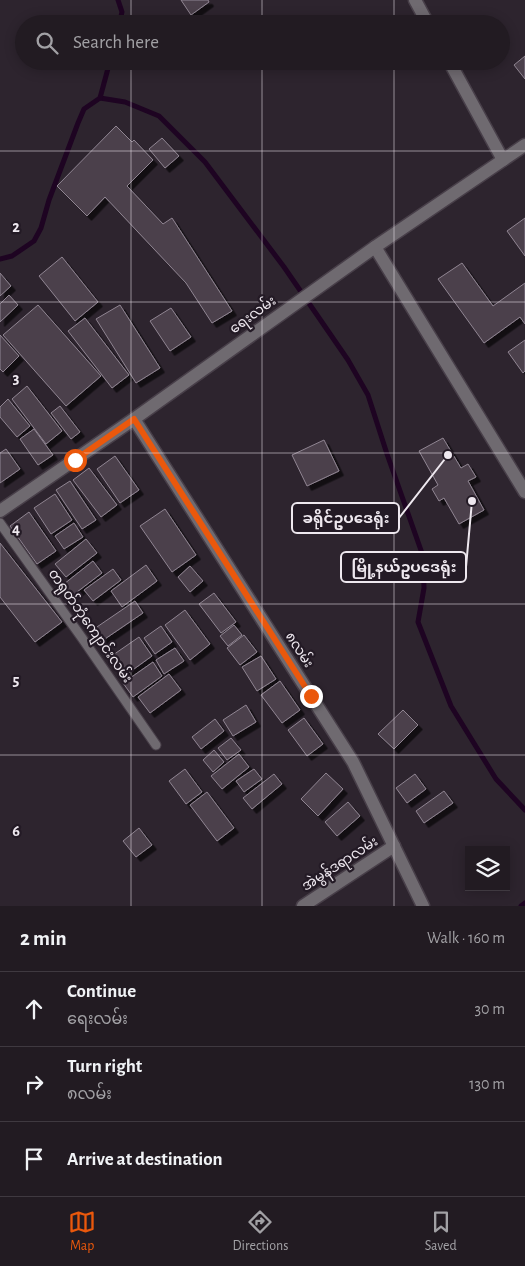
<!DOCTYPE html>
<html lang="en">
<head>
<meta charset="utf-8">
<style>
  body { margin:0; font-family:"Alegreya Sans","Noto Sans Myanmar",sans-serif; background:#2e282f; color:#f1f3f6 }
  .controls { position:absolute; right:15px; bottom:15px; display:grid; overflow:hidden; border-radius:0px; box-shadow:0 2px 12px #0003 }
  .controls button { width:45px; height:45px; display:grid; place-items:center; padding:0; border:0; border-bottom:1px solid #3f3940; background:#221b22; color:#f1f3f6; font:25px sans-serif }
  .stop { position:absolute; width:15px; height:15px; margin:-11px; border:4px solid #ea580c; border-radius:50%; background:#fff }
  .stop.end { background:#ea580c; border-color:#fff; box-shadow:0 1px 5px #0008 }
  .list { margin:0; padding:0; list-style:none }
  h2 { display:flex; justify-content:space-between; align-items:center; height:65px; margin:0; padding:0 20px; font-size:21px }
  h2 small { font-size:16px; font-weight:400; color:#a2a1a5 }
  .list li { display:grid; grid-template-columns:32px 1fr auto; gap:15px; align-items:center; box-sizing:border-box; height:75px; padding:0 20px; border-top:1px solid #3f3940 }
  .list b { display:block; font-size:19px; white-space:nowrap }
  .list p { margin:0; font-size:16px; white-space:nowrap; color:#a2a1a5 }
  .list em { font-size:16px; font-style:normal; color:#a2a1a5 }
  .icon { flex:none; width:28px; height:28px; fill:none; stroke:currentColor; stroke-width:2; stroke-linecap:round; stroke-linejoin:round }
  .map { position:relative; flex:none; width:525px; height:906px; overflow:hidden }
  .search { position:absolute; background:#221b22; box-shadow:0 2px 12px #0003; left:15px; right:15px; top:15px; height:55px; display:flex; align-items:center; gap:12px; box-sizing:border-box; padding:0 18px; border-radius:28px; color:#a2a1a5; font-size:19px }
  .sheet { height:290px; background:#221b22 }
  nav { display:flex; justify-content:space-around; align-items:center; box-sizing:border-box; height:70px; border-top:1px solid #3f3940; background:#221b22; font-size:14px; color:#a2a1a5 }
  nav a { display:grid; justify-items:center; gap:2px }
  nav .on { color:#ea580c }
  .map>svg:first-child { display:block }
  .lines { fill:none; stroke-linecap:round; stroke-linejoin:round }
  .stream { stroke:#1e0422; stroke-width:5 }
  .building { fill:#4b414c; stroke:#908592; filter:url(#shadow) }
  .service-casing { stroke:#483f49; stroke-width:11 }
  .minor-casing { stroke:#483f49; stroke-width:15 }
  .tertiary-casing { stroke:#483f49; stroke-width:15 }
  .service { stroke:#6f6a70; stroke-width:9 }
  .minor { stroke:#6f6a70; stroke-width:12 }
  .tertiary { stroke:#6f6a70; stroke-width:12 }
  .route { stroke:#ea580c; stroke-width:6 }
  .grid { fill:none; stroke:#eee8ef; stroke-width:1; stroke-opacity:0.55 }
  .labels { text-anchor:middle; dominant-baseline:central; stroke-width:4.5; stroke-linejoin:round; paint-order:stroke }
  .street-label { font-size:14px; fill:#eee8ef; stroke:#231a25 }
  .grid-label { font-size:16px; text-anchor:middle; font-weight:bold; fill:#eee8ef; stroke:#231a25; stroke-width:4.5; stroke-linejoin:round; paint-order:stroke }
  .leader { fill:none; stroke:#eee8ef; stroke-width:2 }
  .callout-dot { fill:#eee8ef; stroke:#231a25; stroke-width:2 }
  .callout { fill:#231a25; stroke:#eee8ef; stroke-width:2 }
  .callout-label { font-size:15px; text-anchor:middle; font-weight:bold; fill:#eee8ef }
</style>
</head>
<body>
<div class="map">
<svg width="525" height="906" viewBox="0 0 525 906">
  <defs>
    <filter id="shadow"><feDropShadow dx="4.5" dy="4.5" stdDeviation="0" flood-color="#0009"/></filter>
  </defs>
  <rect width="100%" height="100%" fill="#2d242e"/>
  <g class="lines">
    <g class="stream">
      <path d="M118 0 122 12 119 24"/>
      <path d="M100 98 125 102 159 116 205 162 284 267 348 360 368 395 387 454 423 556 424 588 418 622 451 706 496 779 525 810"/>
      <path d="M0 259 12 256 34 241 41 228 49 200 78 123 84 109 100 98 110 61"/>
      <path d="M521 906 525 903"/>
    </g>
  </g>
  <g class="building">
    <path d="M181 0H208L209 2 191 15Z"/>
    <path d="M525 56V79L514 65Z"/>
    <path d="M116 126 132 142 134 140 153 160 127 186 163 224 172 218 232 311 212 323 186 283 105 197 87 216 57 186Z"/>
    <path d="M162 138 179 156 165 168 149 149Z"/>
    <path d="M525 218V256L507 231Z"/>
    <path d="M62 257 98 302 75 321 39 276Z"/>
    <path d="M462 263 493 306 525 283V324L520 317 484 343 438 279Z"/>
    <path d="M0 273 11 286 0 296Z"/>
    <path d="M9 295 18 305 0 322V304Z"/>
    <path d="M38 305 101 376 66 406 3 335Z"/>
    <path d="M120 305 160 368 136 383 96 319Z"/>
    <path d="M171 308 191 337 170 351 150 321Z"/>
    <path d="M85 318 129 375 112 388 68 331Z"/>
    <path d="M0 335 19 356 3 372 0 369Z"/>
    <path d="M525 340V371L523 373 508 352Z"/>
    <path d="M27 386 62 431 46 444 12 399Z"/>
    <path d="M8 399 30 426 17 437 0 417V407Z"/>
    <path d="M60 406 80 432 71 439 51 413Z"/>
    <path d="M34 429 53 455 38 465 20 439Z"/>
    <path d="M443 438 461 468 468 464 476 477 468 481 484 510 459 524 444 498 439 501 432 489 438 485 419 451Z"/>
    <path d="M324 440 339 471 307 486 292 455Z"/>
    <path d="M6 449 20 469 0 483V453Z"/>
    <path d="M115 456 139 490 120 503 97 469Z"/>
    <path d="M89 468 117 505 101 517 73 480Z"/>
    <path d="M70 481 96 520 82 529 56 490Z"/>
    <path d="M55 494 72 520 51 534 34 508Z"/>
    <path d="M165 509 196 555 172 572 140 526Z"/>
    <path d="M29 512 56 551 37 564 10 526Z"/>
    <path d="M74 523 83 537 64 549 55 536Z"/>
    <path d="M86 539 97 553 66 577 55 564Z"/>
    <path d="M0 543 62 622 35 642 0 597Z"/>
    <path d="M93 561 102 573 73 595 64 584Z"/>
    <path d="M146 565 157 581 122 607 111 591Z"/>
    <path d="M190 566 203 581 190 592 178 577Z"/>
    <path d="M113 569 121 580 93 601 84 590Z"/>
    <path d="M214 593 236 622 221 633 199 604Z"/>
    <path d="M135 601 143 613 99 643 91 631Z"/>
    <path d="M185 610 210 644 190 660 165 625Z"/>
    <path d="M234 625 242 635 228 646 220 636Z"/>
    <path d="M161 626 172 642 155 654 144 638Z"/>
    <path d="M244 635 257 652 240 665 227 648Z"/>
    <path d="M139 637 152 656 127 674 113 655Z"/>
    <path d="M175 648 184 661 164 674 156 660Z"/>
    <path d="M261 656 276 679 257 691 242 667Z"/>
    <path d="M153 662 162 676 133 697 123 683Z"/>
    <path d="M169 674 181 690 150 713 138 697Z"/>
    <path d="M280 681 300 710 282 723 261 695Z"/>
    <path d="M246 705 256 722 233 736 223 720Z"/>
    <path d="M403 710 418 725 394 749 378 734Z"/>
    <path d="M304 718 323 744 307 756 288 730Z"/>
    <path d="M215 719 224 731 201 749 192 737Z"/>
    <path d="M231 738 241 750 227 760 218 748Z"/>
    <path d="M214 750 224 762 213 772 203 760Z"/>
    <path d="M239 754 249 767 222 789 211 776Z"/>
    <path d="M185 769 202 792 186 804 169 781Z"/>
    <path d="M254 769 262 779 244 792 236 781Z"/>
    <path d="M326 773 343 789 318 816 301 799Z"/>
    <path d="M274 774 282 784 252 809 243 798Z"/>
    <path d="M415 774 426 789 407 803 396 788Z"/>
    <path d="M444 791 453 803 424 823 416 811Z"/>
    <path d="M207 792 234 828 217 841 190 805Z"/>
    <path d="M348 802 360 816 337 836 325 822Z"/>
    <path d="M139 828 152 845 136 857 123 841Z"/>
  </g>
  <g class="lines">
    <g class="service-casing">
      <path id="service" d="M0 523 82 638 156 745"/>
    </g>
    <g class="minor-casing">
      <g id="minor">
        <path d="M415 0 428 24"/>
        <path d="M449 61 503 160"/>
        <path d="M375 247 525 492"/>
        <path d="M134 419 353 762 423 906"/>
        <path d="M303 906 394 846"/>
      </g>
    </g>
    <g class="tertiary-casing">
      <path id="tertiary" d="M0 511 134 419 375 247 525 145"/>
    </g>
    <use href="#service" class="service"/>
    <use href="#minor" class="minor"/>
    <use href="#tertiary" class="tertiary"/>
  </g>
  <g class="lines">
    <path class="route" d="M75 460 134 419 311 696"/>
  </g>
  <path class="grid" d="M131 0V24M262 0V24M394 0V24M131 61V906M262 61V906M394 61V906M0 151H525M0 302H525M0 453H525M0 604H525M0 755H525"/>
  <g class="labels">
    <g class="street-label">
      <text transform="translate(253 315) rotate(-36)">ရေးလမ်း</text>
      <text transform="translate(90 626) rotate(55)">တရုတ်ဘုံကျောင်းလမ်း</text>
      <text transform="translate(299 650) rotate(57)">၈လမ်း</text>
      <text transform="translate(340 864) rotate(-33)">အဲမွန်ဒရာလမ်း</text>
    </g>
  </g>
  <g class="grid-label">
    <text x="16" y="232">2</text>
    <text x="16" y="383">3</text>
    <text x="16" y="534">4</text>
    <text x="16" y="685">5</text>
    <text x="16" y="836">6</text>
  </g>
  <path class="leader" d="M448 455L399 518M472 501L466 567"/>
  <g class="callout-dot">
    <circle cx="448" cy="455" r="5"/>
    <circle cx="472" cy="501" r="5"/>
  </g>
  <g class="callout">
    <rect x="292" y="503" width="107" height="30" rx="5"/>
    <rect x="341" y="552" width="125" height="30" rx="5"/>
  </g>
  <g class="callout-label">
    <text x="346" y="523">ခရိုင်ဥပဒေရုံး</text>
    <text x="404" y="572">မြို့နယ်ဥပဒေရုံး</text>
  </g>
</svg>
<div class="controls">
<button><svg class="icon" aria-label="layers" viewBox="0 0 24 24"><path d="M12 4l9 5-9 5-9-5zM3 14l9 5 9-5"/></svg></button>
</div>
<div class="stop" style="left:75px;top:460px"></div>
<div class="stop end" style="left:311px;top:696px"></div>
<div class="search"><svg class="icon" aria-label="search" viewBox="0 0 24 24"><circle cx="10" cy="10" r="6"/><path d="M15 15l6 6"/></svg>Search here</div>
</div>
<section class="sheet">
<h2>2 min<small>Walk · 160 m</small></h2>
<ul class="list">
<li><svg class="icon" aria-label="ahead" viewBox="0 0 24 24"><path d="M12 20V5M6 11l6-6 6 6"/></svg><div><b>Continue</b><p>ရေးလမ်း</p></div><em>30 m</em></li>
<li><svg class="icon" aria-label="right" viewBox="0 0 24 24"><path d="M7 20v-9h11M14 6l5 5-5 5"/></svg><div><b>Turn right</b><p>၈လမ်း</p></div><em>130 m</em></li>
<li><svg class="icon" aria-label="arrive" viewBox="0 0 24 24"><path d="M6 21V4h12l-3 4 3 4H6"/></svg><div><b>Arrive at destination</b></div></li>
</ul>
</section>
<nav>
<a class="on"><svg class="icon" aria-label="map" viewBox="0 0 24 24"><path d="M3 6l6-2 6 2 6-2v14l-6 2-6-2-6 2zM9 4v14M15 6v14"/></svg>Map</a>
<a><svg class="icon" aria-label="directions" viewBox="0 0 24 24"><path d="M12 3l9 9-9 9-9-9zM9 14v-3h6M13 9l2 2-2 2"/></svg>Directions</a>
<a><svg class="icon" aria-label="saved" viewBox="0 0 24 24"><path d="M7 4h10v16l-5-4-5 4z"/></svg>Saved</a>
</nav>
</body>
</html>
